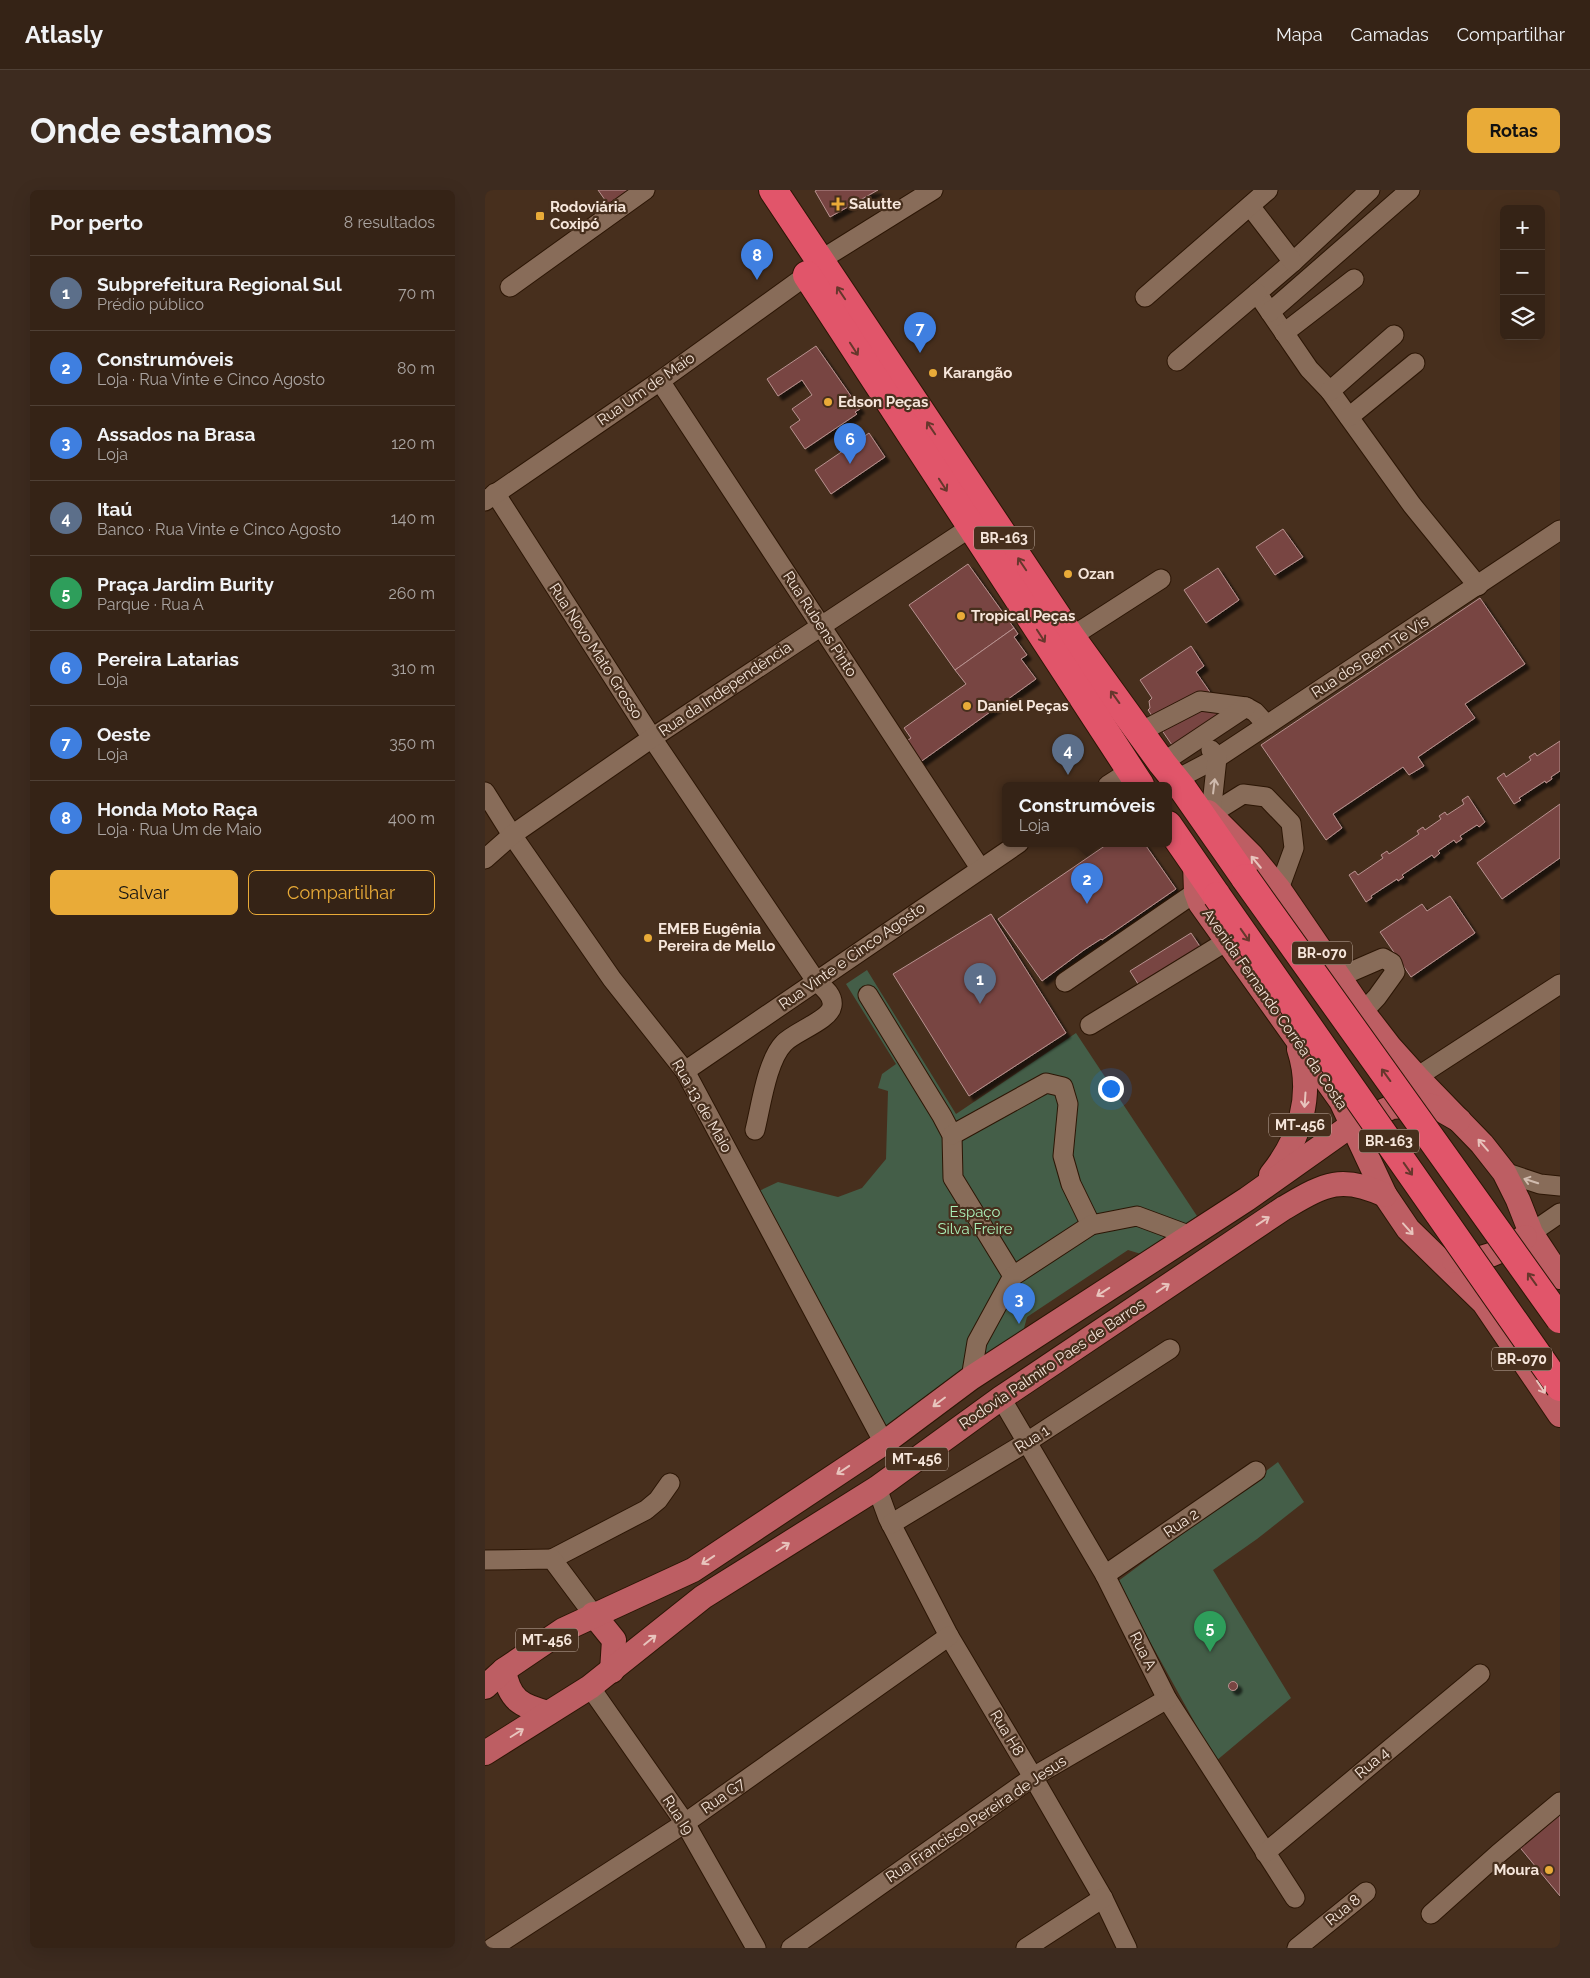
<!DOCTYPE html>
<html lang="pt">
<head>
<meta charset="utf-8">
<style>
  body { margin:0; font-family:Raleway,sans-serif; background:#3d2b1f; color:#f1f3f6 }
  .controls { position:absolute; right:15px; top:15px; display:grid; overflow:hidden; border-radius:8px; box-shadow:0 5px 20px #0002 }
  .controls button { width:45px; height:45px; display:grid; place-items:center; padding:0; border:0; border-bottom:1px solid #4f4035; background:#352316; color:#f1f3f6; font:25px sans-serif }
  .you { position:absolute; left:625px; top:898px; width:18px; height:18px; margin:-12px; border:4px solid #fff; border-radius:50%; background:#1a73e8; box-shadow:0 0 0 8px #1a73e833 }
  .badge { display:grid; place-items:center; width:32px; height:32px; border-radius:50%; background:#e9ab38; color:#fff; font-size:16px; font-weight:700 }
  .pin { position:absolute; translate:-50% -41px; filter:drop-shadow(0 1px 2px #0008) }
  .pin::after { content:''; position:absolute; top:26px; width:18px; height:15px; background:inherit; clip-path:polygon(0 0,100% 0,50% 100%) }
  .popup { position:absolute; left:517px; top:592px; width:170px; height:65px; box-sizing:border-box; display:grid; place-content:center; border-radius:8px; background:#352316; filter:drop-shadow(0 1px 4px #0005); font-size:16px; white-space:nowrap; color:#aaa4a1 }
  .popup b { font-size:19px; color:#f1f3f6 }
  .popup::after { content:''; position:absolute; left:50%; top:100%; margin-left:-10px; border:10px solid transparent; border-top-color:#352316 }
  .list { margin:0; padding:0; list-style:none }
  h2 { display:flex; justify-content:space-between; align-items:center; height:65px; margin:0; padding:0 20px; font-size:21px }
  h2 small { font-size:16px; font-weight:400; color:#aaa4a1 }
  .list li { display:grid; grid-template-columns:32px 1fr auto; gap:15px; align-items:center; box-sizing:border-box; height:75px; padding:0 20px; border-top:1px solid #4f4035 }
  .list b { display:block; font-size:19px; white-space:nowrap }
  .list p { margin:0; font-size:16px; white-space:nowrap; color:#aaa4a1 }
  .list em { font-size:16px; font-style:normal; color:#aaa4a1 }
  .actions { display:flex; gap:10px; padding:15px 20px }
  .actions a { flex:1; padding:11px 0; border:1px solid #e9ab38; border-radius:8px; text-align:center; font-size:18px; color:#e9ab38 }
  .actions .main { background:#e9ab38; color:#111 }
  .icon { flex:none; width:28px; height:28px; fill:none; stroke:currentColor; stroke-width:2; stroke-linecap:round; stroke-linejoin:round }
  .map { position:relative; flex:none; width:1075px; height:1758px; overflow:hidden; border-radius:8px }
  header { display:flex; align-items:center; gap:30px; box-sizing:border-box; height:70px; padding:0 25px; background:#352316; border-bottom:1px solid #4f4035 }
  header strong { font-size:24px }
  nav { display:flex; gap:28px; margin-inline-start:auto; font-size:18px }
  .intro { display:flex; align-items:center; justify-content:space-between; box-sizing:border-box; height:120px; padding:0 30px }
  h1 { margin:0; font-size:35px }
  .button { padding:12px 22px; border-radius:8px; background:#e9ab38; color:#111; font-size:18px; font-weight:700 }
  main { display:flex; gap:30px; padding:0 30px }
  aside { flex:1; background:#352316; border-radius:8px; box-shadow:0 5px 20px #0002 }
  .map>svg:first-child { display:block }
  .green { fill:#445e48 }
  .building { fill:#784543; stroke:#b8928f; filter:url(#shadow) }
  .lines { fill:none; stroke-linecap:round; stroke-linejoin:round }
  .minor-casing { stroke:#2c1605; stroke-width:21 }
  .major-casing { stroke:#2c1605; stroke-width:26 }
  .highway-casing { stroke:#2c1605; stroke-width:30 }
  .minor { stroke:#886c59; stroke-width:19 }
  .major { stroke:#bd5e63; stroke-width:24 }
  .highway { stroke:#e1556a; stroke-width:28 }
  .highway-bridge-casing { stroke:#2c1605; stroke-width:30; stroke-linecap:butt }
  .highway-bridge { stroke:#e1556a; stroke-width:28 }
  .oneway { stroke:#66372c }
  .oneway2 { stroke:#d0bbae }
  .oneway3 { stroke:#e8c4bd }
  .poi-dot { fill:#e9ab38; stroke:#472f1d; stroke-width:2 }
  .labels { text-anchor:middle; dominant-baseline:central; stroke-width:4.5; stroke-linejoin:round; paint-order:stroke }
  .shield { fill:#472f1d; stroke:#c2afa2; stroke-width:1 }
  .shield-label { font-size:14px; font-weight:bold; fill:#f6e6db }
  .poi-label { font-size:15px; font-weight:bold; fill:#f6e6db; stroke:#472f1d; text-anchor:start }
  .street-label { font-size:15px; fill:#f6e6db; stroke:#472f1d }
  .park-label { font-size:15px; fill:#aaeeb7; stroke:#472f1d }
</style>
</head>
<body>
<header>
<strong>Atlasly</strong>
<nav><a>Mapa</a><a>Camadas</a><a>Compartilhar</a></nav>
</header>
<div class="intro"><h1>Onde estamos</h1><a class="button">Rotas</a></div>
<main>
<aside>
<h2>Por perto<small>8 resultados</small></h2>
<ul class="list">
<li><span class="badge" style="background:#5c6f8a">1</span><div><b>Subprefeitura Regional Sul</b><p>Prédio público</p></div><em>70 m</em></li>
<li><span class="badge" style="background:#3f7fe0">2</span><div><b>Construmóveis</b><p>Loja · Rua Vinte e Cinco Agosto</p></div><em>80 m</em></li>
<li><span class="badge" style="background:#3f7fe0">3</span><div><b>Assados na Brasa</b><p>Loja</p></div><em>120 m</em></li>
<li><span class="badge" style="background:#5c6f8a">4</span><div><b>Itaú</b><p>Banco · Rua Vinte e Cinco Agosto</p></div><em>140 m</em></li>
<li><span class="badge" style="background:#2e9e5b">5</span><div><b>Praça Jardim Burity</b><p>Parque · Rua A</p></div><em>260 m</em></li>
<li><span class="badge" style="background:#3f7fe0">6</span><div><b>Pereira Latarias</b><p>Loja</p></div><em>310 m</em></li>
<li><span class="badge" style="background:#3f7fe0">7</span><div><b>Oeste</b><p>Loja</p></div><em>350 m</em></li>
<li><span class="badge" style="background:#3f7fe0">8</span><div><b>Honda Moto Raça</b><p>Loja · Rua Um de Maio</p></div><em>400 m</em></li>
</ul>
<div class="actions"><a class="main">Salvar</a><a>Compartilhar</a></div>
</aside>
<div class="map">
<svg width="1075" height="1758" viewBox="0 0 1075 1758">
  <defs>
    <filter id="shadow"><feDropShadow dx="4.5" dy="4.5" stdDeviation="1" flood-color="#0009"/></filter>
  </defs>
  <rect width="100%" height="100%" fill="#472f1d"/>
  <g class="green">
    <path d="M382 780 471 924 591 843 712 1026 656 1064 643 1060 542 1127 538 1142 404 1238 399 1237 274 1001 293 992 353 1007 377 998 401 969 403 901 393 898 397 884 411 874 361 794Z"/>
    <path d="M793 1272 819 1312 772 1349 728 1380 806 1508 731 1571 632 1392Z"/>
  </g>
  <g class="building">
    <path d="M113 0H149L125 17Z"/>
    <path d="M332 0H393L345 27 330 1Z"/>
    <path d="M331 156 375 219 370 222 372 224 320 259 305 237 315 230 307 219 327 205 317 190 293 206 282 189Z"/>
    <path d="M384 243 400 267 346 304 330 280Z"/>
    <path d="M798 339 818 367 790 385 771 357Z"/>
    <path d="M483 374 529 438 470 480 424 415Z"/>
    <path d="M733 378 754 410 721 433 699 400Z"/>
    <path d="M995 408 1040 474 980 514 990 528 933 567 939 576 924 585 918 577 848 624 857 638 841 650 776 555Z"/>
    <path d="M529 438 533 444 529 447 542 465 536 469 551 489 434 573 419 553 426 548 419 538 481 494 470 480Z"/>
    <path d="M706 456 719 476 711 482 738 521 687 555 663 520 665 518 664 511 667 508 655 490Z"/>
    <path d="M1075 551V581L1066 587 1067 589 1061 593 1060 591 1034 608 1036 610 1029 614 1012 588 1019 583 1021 587 1046 570 1044 567 1050 563 1052 566Z"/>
    <path d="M983 606 1000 632 994 637 992 635 975 646 977 649 971 653 969 650 953 661 955 663 949 668 947 665 917 685 919 687 913 691 912 689 886 706 887 708 881 712 864 685 870 681 873 685 898 668 896 665 902 661 904 664 934 644 932 641 938 637 940 640 956 629 954 626 960 622 962 625 979 614 977 610Z"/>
    <path d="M1075 614V668L1017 709 992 673Z"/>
    <path d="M624 653H659L691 699 617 750 616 749 599 760 557 791 513 729Z"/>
    <path d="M965 706 990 743 926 787 895 742 937 714 942 721Z"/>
    <path d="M506 724 581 843 484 906 408 784Z"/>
    <path d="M706 743 716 758 655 797 645 781Z"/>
    <circle cx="748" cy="1496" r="4.5"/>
    <path d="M1075 1618V1706L1032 1654Z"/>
  </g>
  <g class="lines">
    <g class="minor-casing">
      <g id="minor">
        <path d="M885 0 808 72 772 103 824 179 845 201 927 315 993 396"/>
        <path d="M765 16 808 72"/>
        <path d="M334 71 448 0"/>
        <path d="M25 97 160 0"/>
        <path d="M660 107 783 0"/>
        <path d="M785 122 925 0"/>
        <path d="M799 143 869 89"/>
        <path d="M692 171 772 103"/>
        <path d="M175 191 495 678"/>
        <path d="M845 201 909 145"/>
        <path d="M864 227 930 173"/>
        <path d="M10 303 167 548 331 791C338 797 349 805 347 816 345 830 309 842 299 853 282 870 276 916 270 940"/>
        <path d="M0 311 175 191 322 85"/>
        <path d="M586 447 676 389"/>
        <path d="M655 542 715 511 761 517 770 522 782 535"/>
        <path d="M677 573 761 517"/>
        <path d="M692 589 732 568 782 535 1075 340"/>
        <path d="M623 595 645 581"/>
        <path d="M0 602 27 645 127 789 200 881 399 1253"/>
        <path d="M726 624 758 604 781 607 806 633 809 658 794 699"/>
        <path d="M726 624 732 568 726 560"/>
        <path d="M0 669 27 645 167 548 486 337"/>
        <path d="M854 787 898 768 907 773 910 782 892 807 878 822"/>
        <path d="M580 792 711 702"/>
        <path d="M383 805 457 926 467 945 468 988 528 1086"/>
        <path d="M605 835 742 751"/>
        <path d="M200 881 534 653"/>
        <path d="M932 887 1075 794"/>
        <path d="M467 945 561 893 578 897 583 914 578 966 586 994 606 1035"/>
        <path d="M1019 982 1055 994 1075 996"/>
        <path d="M1046 1043 1075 1023"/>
        <path d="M486 1188 492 1152 528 1086 606 1035 652 1026 706 1046"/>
        <path d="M516 1208 620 1385 682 1509 810 1708"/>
        <path d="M392 1298 403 1328 464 1446 548 1587 618 1708 642 1758"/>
        <path d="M406 1334 542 1252 685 1159"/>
        <path d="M67 1369 161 1320 173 1310 185 1293"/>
        <path d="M0 1370 67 1369 108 1424"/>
        <path d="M620 1385 771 1281"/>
        <path d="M105 1497 200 1633 271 1758"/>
        <path d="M780 1663 995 1484"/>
        <path d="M946 1724 1013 1664 1075 1612"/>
        <path d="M7 1758 200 1633 464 1446"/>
        <path d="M306 1758 548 1587 682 1509"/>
        <path d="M541 1758 618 1708"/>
        <path d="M812 1758 881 1702"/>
      </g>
    </g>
    <g class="major-casing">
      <g id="major">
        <path d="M723 622 767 666 794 699 878 822 905 857 932 887 997 954 1019 982 1033 1010 1046 1043 1075 1087"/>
        <path d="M710 673 711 702 715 713 856 911 900 1005 923 1039 999 1113 1075 1225"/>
        <path d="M786 985C815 949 829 905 814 859"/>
        <path d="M969 1071C1001 1070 1013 1063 1040 1047"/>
        <path d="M108 1424 129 1450 127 1481"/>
        <path d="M19 1480C24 1510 36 1516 63 1523"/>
        <path d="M0 1497 19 1480 78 1440 208 1380 399 1253 486 1188 762 1009 868 934 907 917 929 915H943L953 918 974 930"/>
        <path d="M0 1563 105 1497 218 1407 392 1298 516 1208 799 1018C839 995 855 984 900 1005"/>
      </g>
    </g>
    <g class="highway-casing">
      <g id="highway">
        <path d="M288 0 586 447 677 573 698 599 760 688"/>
        <path d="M322 85 655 595"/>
        <path d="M683 635 732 706"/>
      </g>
    </g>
    <use href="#minor" class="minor"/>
    <use href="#major" class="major"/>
    <use href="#highway" class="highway"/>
    <g class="highway-bridge-casing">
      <g id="highway-bridge">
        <path d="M760 688 1075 1129"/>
        <path d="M732 706 1075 1197"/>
      </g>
    </g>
    <use href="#highway-bridge" class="highway-bridge"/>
  </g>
  <defs><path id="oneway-shaft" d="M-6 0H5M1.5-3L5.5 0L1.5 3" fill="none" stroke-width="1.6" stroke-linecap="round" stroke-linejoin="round" transform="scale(1.25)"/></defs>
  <g class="oneway">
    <use href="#oneway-shaft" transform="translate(356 103) rotate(-124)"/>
    <use href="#oneway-shaft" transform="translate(369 159) rotate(57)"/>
    <use href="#oneway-shaft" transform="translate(446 238) rotate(-124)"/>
    <use href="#oneway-shaft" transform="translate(458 295) rotate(57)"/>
    <use href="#oneway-shaft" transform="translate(537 374) rotate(-124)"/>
    <use href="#oneway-shaft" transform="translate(556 446) rotate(57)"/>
    <use href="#oneway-shaft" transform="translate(630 507) rotate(-126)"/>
    <use href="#oneway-shaft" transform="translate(760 745) rotate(55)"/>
    <use href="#oneway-shaft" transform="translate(901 885) rotate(-126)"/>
    <use href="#oneway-shaft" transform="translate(923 979) rotate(55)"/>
    <use href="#oneway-shaft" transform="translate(1047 1089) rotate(-126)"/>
  </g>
  <g class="oneway2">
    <use href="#oneway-shaft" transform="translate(729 596) rotate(-83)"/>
    <use href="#oneway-shaft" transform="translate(1046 991) rotate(-162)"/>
  </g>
  <g class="oneway3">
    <use href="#oneway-shaft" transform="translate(771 672) rotate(-130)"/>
    <use href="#oneway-shaft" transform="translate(820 910) rotate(94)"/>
    <use href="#oneway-shaft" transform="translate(998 955) rotate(-131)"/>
    <use href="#oneway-shaft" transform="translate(778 1031) rotate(-33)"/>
    <use href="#oneway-shaft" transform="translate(923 1039) rotate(48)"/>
    <use href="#oneway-shaft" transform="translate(678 1098) rotate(-34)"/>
    <use href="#oneway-shaft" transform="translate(618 1102) rotate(147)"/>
    <use href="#oneway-shaft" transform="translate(1056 1197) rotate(56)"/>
    <use href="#oneway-shaft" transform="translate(454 1212) rotate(143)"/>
    <use href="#oneway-shaft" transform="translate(358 1280) rotate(146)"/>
    <use href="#oneway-shaft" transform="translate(298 1357) rotate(-32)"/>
    <use href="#oneway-shaft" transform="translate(223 1370) rotate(146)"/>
    <use href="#oneway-shaft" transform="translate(165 1450) rotate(-39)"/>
    <use href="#oneway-shaft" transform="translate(32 1543) rotate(-32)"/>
  </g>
  <g class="poi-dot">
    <path d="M350.5 6.5h5v5h5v5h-5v5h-5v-5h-5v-5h5z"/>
    <rect x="50" y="21" width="10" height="10" rx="2.5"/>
    <circle cx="448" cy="183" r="5"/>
    <circle cx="343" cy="212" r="5"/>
    <circle cx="583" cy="384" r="5"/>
    <circle cx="476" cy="426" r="5"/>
    <circle cx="482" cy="516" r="5"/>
    <circle cx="163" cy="748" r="5"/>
    <circle cx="1064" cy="1680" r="5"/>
  </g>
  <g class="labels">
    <g class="shield">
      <rect x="489" y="336.5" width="60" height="23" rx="4"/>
      <rect x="807" y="751.5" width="60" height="23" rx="4"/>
      <rect x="784" y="923.5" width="62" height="23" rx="4"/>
      <rect x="874" y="939.5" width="60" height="23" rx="4"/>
      <rect x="1007" y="1157.5" width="60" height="23" rx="4"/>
      <rect x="401" y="1257.5" width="62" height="23" rx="4"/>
      <rect x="31" y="1438.5" width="62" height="23" rx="4"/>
    </g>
    <g class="shield-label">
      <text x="519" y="348">BR-163</text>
      <text x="837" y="763">BR-070</text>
      <text x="815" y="935">MT-456</text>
      <text x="904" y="951">BR-163</text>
      <text x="1037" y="1169">BR-070</text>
      <text x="432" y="1269">MT-456</text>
      <text x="62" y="1450">MT-456</text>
    </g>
    <g class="poi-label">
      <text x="364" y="14">Salutte</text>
      <text x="65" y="17">Rodoviária<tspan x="65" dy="17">Coxipó</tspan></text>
      <text x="458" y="183">Karangão</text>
      <text x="353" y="212">Edson Peças</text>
      <text x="593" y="384">Ozan</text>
      <text x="486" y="426">Tropical Peças</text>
      <text x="492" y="516">Daniel Peças</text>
      <text x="173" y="739">EMEB Eugênia<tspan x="173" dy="17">Pereira de Mello</tspan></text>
      <text x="1054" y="1680" text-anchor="end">Moura</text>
    </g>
    <g class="street-label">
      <text transform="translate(161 199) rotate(-35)">Rua Um de Maio</text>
      <text transform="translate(335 434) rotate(57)">Rua Rubens Pinto</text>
      <text transform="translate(111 461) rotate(57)">Rua Novo Mato Grosso</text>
      <text transform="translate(885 467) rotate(-33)">Rua dos Bem Te Vis</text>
      <text transform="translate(240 499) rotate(-34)">Rua da Independência</text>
      <text transform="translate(367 766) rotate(-35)">Rua Vinte e Cinco Agosto</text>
      <text transform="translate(790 819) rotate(55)">Avenida Fernando Corrêa da Costa</text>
      <text transform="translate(217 916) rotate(60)">Rua 13 de Maio</text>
      <text transform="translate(567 1174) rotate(-34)">Rodovia Palmiro Paes de Barros</text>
      <text transform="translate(547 1249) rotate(-32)">Rua 1</text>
      <text transform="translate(696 1333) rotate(-34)">Rua 2</text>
      <text transform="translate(658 1461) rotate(63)">Rua A</text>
      <text transform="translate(522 1543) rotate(59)">Rua H8</text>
      <text transform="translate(887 1573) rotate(-40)">Rua 4</text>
      <text transform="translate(238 1606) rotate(-35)">Rua G7</text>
      <text transform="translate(193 1625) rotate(57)">Rua I9</text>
      <text transform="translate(491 1629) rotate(-34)">Rua Francisco Pereira de Jesus</text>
      <text transform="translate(858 1720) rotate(-39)">Rua 8</text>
    </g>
    <g class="park-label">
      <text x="490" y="1022">Espaço<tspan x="490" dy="17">Silva Freire</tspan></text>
    </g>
  </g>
</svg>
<div class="controls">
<button>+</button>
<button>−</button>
<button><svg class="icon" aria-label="layers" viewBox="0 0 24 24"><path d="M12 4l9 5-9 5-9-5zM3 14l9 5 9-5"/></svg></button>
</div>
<div class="you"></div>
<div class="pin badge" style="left:495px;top:814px;background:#5c6f8a">1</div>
<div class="pin badge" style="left:602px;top:714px;background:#3f7fe0">2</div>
<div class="popup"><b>Construmóveis</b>Loja</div>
<div class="pin badge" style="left:534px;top:1134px;background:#3f7fe0">3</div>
<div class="pin badge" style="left:583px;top:585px;background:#5c6f8a">4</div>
<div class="pin badge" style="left:725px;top:1462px;background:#2e9e5b">5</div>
<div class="pin badge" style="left:365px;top:274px;background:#3f7fe0">6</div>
<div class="pin badge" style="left:435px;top:163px;background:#3f7fe0">7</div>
<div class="pin badge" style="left:272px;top:90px;background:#3f7fe0">8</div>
</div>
</main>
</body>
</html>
